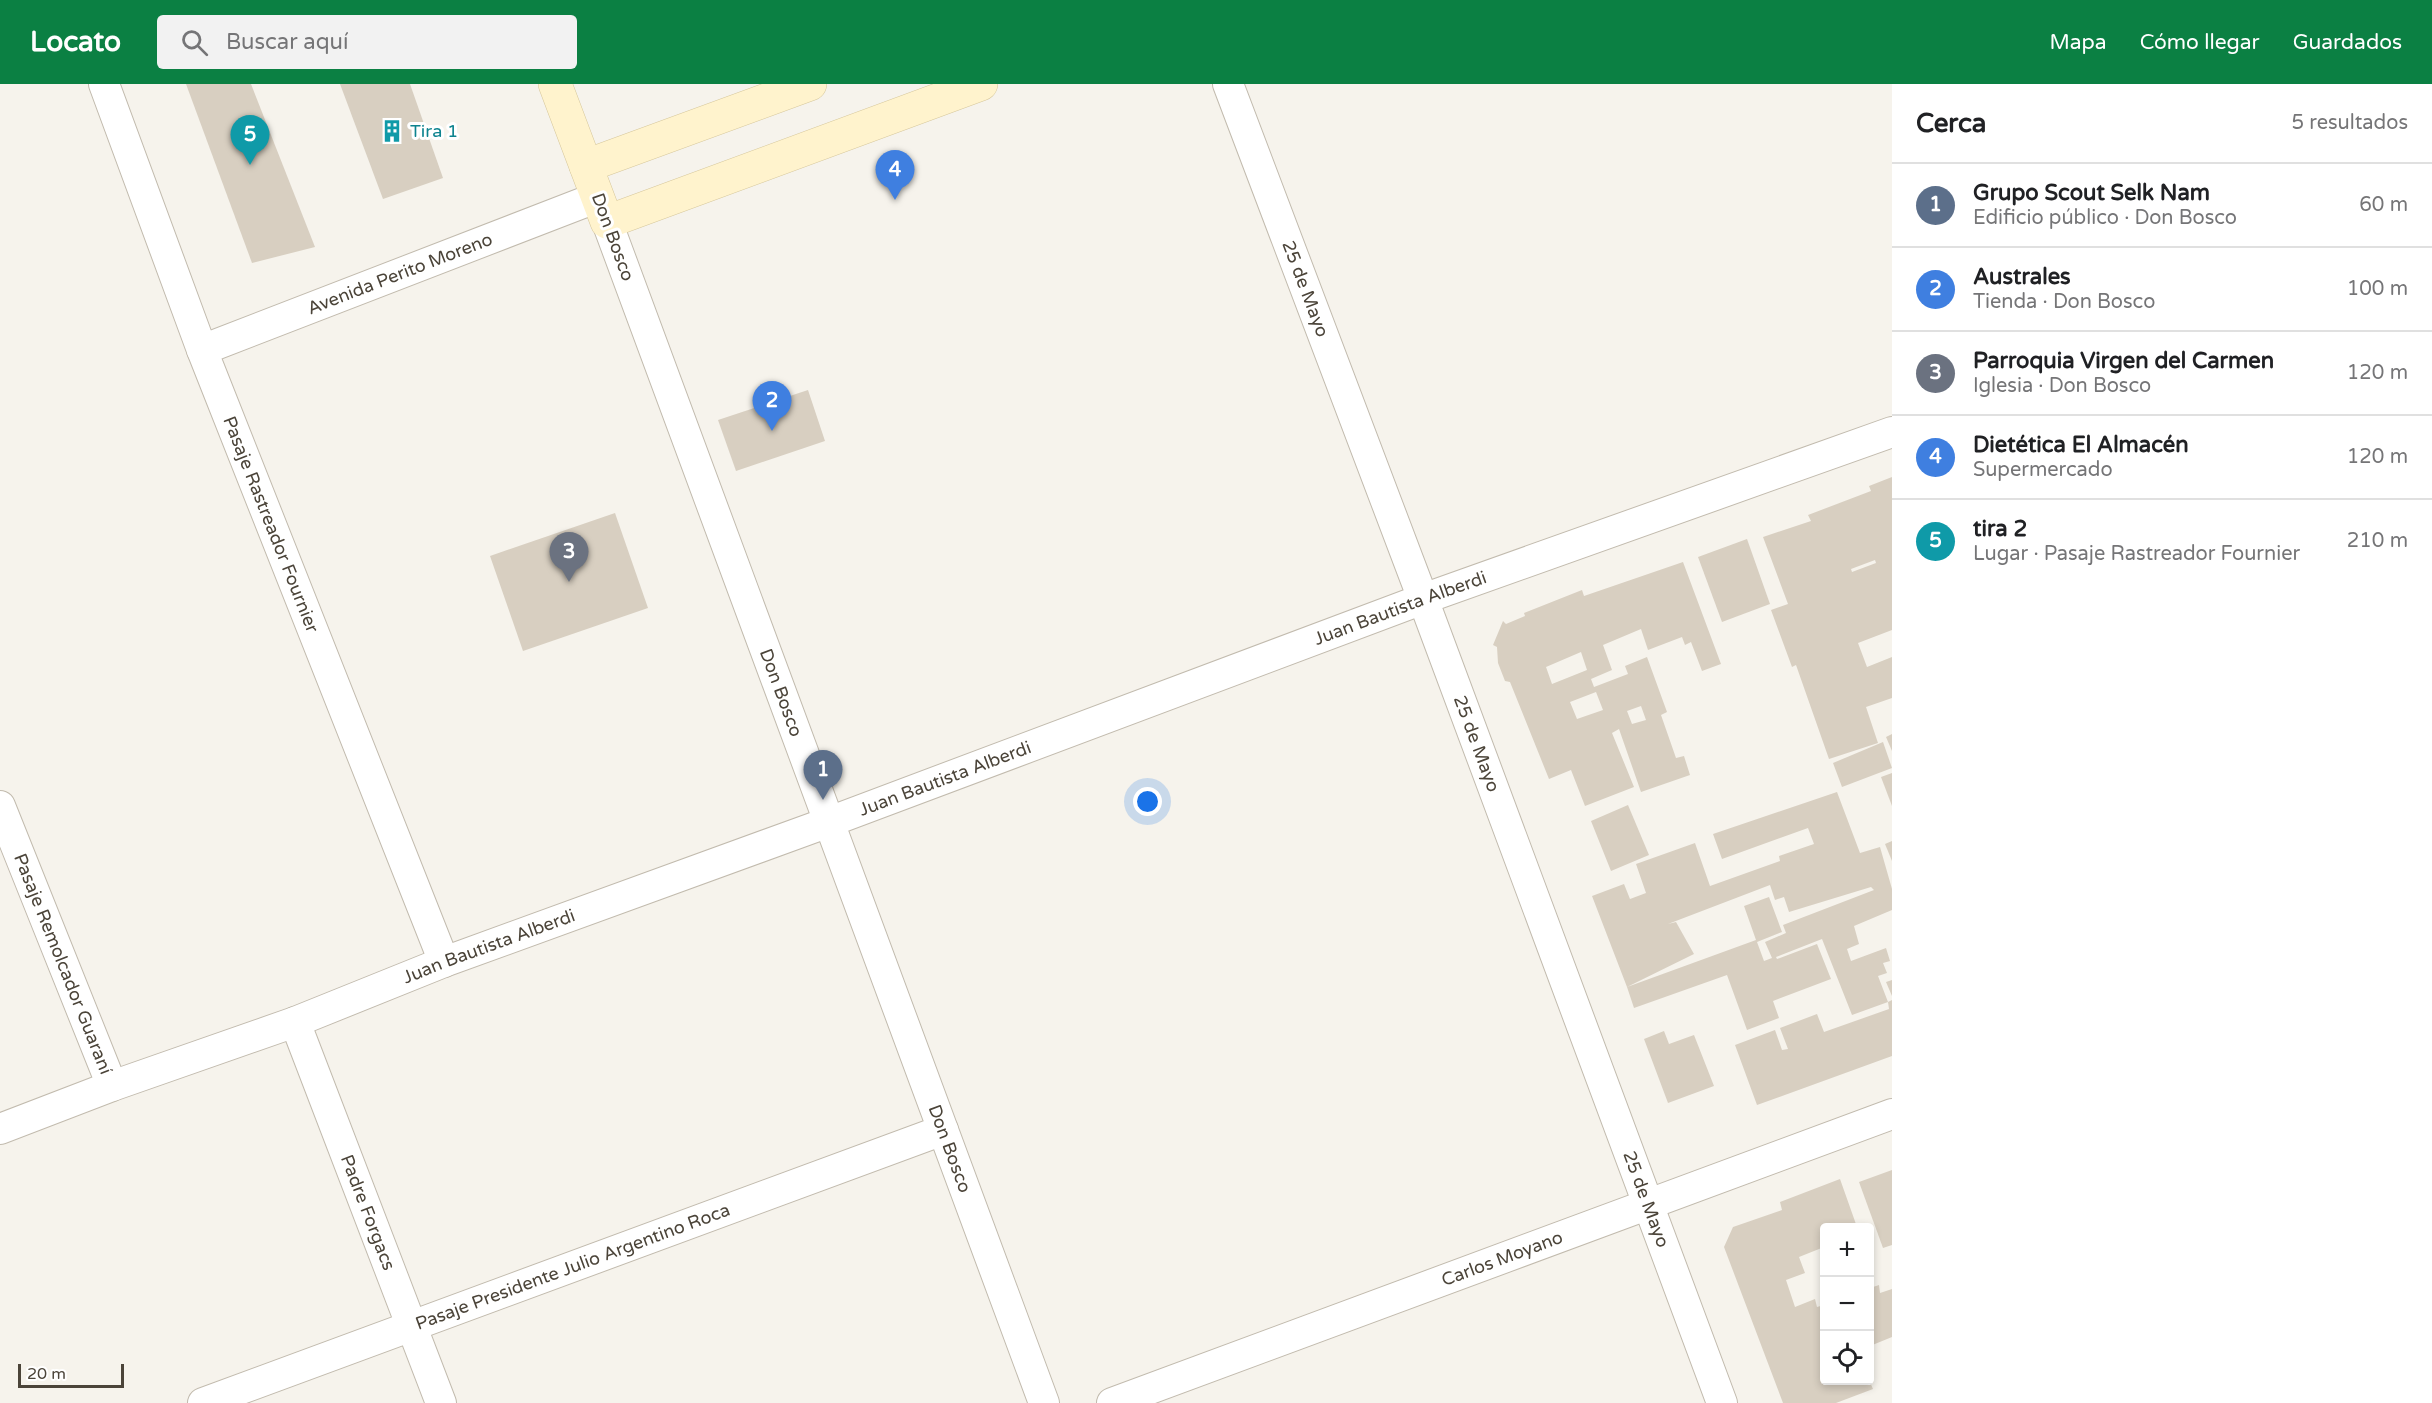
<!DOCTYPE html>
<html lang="es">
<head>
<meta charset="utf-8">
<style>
  body { margin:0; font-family:"Varela Round",sans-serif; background:#f2f2f2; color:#202124 }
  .controls { position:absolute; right:18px; bottom:18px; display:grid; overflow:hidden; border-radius:6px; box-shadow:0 3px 9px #0003 }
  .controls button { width:54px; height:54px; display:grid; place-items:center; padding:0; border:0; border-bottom:2px solid #e0e0e0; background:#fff; color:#202124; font:30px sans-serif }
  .scale { position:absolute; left:18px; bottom:15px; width:106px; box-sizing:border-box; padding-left:6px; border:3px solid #4b4439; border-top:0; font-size:16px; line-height:21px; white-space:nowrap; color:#4b4439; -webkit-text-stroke:4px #fff; paint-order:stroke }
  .you { position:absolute; left:1148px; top:718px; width:21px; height:21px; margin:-15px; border:4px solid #fff; border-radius:50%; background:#1a73e8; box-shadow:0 0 0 9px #1a73e833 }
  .badge { display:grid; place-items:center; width:39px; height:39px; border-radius:50%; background:#0b8043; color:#fff; font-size:20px; font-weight:700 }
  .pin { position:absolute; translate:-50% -50px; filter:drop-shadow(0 2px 3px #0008) }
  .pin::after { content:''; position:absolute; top:32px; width:21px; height:18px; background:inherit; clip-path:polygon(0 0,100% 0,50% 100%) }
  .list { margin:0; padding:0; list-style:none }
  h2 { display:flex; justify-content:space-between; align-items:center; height:78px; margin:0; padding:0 24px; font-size:26px }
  h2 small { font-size:20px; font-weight:400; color:#757577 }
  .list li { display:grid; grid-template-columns:39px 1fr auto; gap:18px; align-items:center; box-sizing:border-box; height:84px; padding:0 24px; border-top:2px solid #e0e0e0 }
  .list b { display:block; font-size:22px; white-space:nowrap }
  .list p { margin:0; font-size:20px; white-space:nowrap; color:#757577 }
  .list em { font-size:20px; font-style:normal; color:#757577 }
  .icon { flex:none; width:33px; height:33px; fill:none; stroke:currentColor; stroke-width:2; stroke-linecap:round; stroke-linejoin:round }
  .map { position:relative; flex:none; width:1892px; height:1319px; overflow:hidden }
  header { display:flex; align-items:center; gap:36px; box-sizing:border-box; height:84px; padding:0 30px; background:#0b8043; color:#fff }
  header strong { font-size:28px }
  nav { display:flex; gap:33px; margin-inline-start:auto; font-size:21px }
  .search { width:420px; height:54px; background:#f2f2f2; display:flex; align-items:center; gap:15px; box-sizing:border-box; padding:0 21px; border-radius:6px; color:#757577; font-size:22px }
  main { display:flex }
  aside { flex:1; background:#fff }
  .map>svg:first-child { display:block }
  .building { fill:#d8cfc1; fill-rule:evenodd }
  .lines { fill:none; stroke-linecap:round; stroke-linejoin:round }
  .street-casing { stroke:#c2bbae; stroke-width:32 }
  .secondary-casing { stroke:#d6c79b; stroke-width:34 }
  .street { stroke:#fff; stroke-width:30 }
  .secondary { stroke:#fff3cd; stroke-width:33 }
  .labels { text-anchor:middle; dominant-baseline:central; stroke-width:6; stroke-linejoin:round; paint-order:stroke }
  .culture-label { font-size:18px; fill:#0d838f; stroke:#fff; text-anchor:start }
  .street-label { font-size:18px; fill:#4b4439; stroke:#fff }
</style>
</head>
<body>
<header>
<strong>Locato</strong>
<div class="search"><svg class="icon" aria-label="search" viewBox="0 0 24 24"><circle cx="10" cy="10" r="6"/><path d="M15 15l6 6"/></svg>Buscar aquí</div>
<nav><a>Mapa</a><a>Cómo llegar</a><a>Guardados</a></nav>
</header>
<main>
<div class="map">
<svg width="1892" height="1319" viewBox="0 0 1892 1319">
  <rect width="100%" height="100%" fill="#f6f3ec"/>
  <g class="building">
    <path d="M186 0H251L315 163 252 179Z"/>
    <path d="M340 0H410L443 94 383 115Z"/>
    <path d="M808 306 825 357 736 387 718 336Z"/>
    <path d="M1892 393V546L1858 559 1867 583 1892 573V614L1866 623 1878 659 1829 675 1796 581 1792 583 1771 526 1788 520 1763 453 1811 437 1808 431 1871 407 1869 402ZM1875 476 1876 479 1852 488 1851 485Z"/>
    <path d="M615 429 648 524 523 567 490 472Z"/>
    <path d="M1747 455 1770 520 1722 538 1698 473Z"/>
    <path d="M1683 478 1721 580 1702 587 1691 558 1685 561 1682 553 1648 566 1641 545 1603 561 1612 586 1591 595 1594 603 1628 590 1625 582 1647 573 1667 628 1661 631 1676 674 1684 672 1690 691 1641 708 1619 645 1612 649 1634 703 1585 722 1571 686 1549 695 1510 598 1505 597 1498 579 1497 563 1493 561 1503 537 1506 540 1525 532 1524 529 1582 506 1584 512ZM1581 568 1587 586 1552 600 1546 583ZM1596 608 1603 626 1577 635 1570 618ZM1641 622 1646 636 1632 640 1627 627Z"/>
    <path d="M1892 650V667L1886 653Z"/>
    <path d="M1883 658 1892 684 1842 703 1833 679Z"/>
    <path d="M1892 689V722L1881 693Z"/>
    <path d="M1837 708 1860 769 1880 763 1892 805V826L1854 842 1859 860 1847 865 1851 877 1886 864 1890 877 1883 879 1887 889 1878 892 1888 918 1852 931 1822 855 1776 873 1777 875 1817 860 1831 895 1773 917 1779 934 1747 946 1727 891 1634 924 1627 903 1756 856 1744 822 1769 813 1782 848 1757 858 1764 877 1772 874 1765 858 1786 849 1783 841 1874 806 1871 803 1789 828 1784 813 1775 816 1770 801 1668 840 1676 838 1694 870 1627 903 1592 812 1624 800 1630 815 1646 809 1636 780 1695 759 1710 802 1780 777 1779 772 1814 760 1808 744 1722 775 1713 750Z"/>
    <path d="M1628 721 1649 771 1611 787 1591 737Z"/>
    <path d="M1892 757V777L1885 760Z"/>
    <path d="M1892 896V912L1886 898Z"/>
    <path d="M1892 916V972L1757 1021 1735 961 1775 946 1782 966 1788 965 1780 944 1817 930 1824 948 1889 925 1888 918Z"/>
    <path d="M1664 947 1669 960 1694 951 1714 1002 1668 1019 1644 955Z"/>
    <path d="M1892 1086V1161L1883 1164 1859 1098Z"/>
    <path d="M1840 1095 1857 1143H1824V1163L1799 1173 1805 1189 1786 1196 1795 1223 1815 1215 1817 1223 1824 1221V1296H1869L1873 1305 1836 1319H1783L1724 1163 1733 1143 1782 1126 1780 1118Z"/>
    <path d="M1879 1201 1880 1209 1892 1205V1253L1870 1262V1204Z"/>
  </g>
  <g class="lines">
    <g class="street-casing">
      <g id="street">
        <path id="s1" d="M104 0 202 266 444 878"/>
        <path id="s2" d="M1228 0 1423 515 1722 1319"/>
        <path id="s3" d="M607 138 1044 1319"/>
        <path id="s4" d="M202 266 598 113"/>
        <path id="s5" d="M0 722 112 1002"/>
        <path id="s6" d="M295 938 441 1319"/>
        <path id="s7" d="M0 1045 112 1002 295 938 444 878 829 738 1423 515 1892 348"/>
        <path id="s8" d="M203 1319 943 1046"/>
        <path id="s9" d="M1112 1319 1892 1030"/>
      </g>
    </g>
    <g class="secondary-casing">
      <g id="secondary">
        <path d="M555 0 607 138 981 0"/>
        <path d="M586 82 810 0"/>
      </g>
    </g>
    <use href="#street" class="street"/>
    <use href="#secondary" class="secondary"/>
  </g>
  <defs>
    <g id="building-bare" transform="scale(1.8)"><path d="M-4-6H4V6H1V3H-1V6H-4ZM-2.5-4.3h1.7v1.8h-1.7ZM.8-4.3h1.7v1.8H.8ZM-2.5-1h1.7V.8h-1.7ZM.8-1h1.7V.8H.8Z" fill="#0f9aa8" stroke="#fff" stroke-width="2.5" paint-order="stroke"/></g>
  </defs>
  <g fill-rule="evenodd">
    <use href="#building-bare" x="392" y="47"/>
  </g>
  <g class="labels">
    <g class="culture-label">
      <text x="410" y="47">Tira 1</text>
    </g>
    <g class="street-label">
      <text transform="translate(613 153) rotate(70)">Don Bosco</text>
      <text stroke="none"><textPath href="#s4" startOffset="212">Avenida Perito Moreno</textPath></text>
      <text stroke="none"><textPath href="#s2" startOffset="219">25 de Mayo</textPath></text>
      <text stroke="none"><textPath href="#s1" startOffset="471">Pasaje Rastreador Fournier</textPath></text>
      <text stroke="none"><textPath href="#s7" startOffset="1494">Juan Bautista Alberdi</textPath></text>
      <text stroke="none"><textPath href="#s3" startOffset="502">Don Bosco</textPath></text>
      <text stroke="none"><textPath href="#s2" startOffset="705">25 de Mayo</textPath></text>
      <text stroke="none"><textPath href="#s7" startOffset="1008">Juan Bautista Alberdi</textPath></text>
      <text stroke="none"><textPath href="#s7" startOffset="522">Juan Bautista Alberdi</textPath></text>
      <text stroke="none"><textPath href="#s5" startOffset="170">Pasaje Remolcador Guaraní</textPath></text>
      <text stroke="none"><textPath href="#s3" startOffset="988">Don Bosco</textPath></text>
      <text stroke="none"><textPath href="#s2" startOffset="1191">25 de Mayo</textPath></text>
      <text stroke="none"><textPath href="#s6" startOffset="204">Padre Forgacs</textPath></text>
      <text stroke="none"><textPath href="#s9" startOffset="416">Carlos Moyano</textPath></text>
      <text stroke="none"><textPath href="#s8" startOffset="394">Pasaje Presidente Julio Argentino Roca</textPath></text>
    </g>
  </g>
</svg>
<div class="controls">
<button>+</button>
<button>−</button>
<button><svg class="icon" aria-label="locate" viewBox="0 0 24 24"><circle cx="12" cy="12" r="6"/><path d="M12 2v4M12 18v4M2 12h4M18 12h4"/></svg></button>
</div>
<div class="scale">20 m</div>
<div class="you"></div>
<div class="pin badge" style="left:823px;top:716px;background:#5c6f8a">1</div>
<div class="pin badge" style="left:772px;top:347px;background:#3f7fe0">2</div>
<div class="pin badge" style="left:569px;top:498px;background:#6b7280">3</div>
<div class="pin badge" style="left:895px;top:116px;background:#3f7fe0">4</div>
<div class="pin badge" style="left:250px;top:81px;background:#0f9aa8">5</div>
</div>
<aside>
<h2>Cerca<small>5 resultados</small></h2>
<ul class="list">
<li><span class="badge" style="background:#5c6f8a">1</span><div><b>Grupo Scout Selk Nam</b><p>Edificio público · Don Bosco</p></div><em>60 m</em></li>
<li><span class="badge" style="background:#3f7fe0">2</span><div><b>Australes</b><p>Tienda · Don Bosco</p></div><em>100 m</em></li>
<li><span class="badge" style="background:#6b7280">3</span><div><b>Parroquia Virgen del Carmen</b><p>Iglesia · Don Bosco</p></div><em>120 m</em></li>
<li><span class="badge" style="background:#3f7fe0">4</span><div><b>Dietética El Almacén</b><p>Supermercado</p></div><em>120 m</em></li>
<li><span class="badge" style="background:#0f9aa8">5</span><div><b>tira 2</b><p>Lugar · Pasaje Rastreador Fournier</p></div><em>210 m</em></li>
</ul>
</aside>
</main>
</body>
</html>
